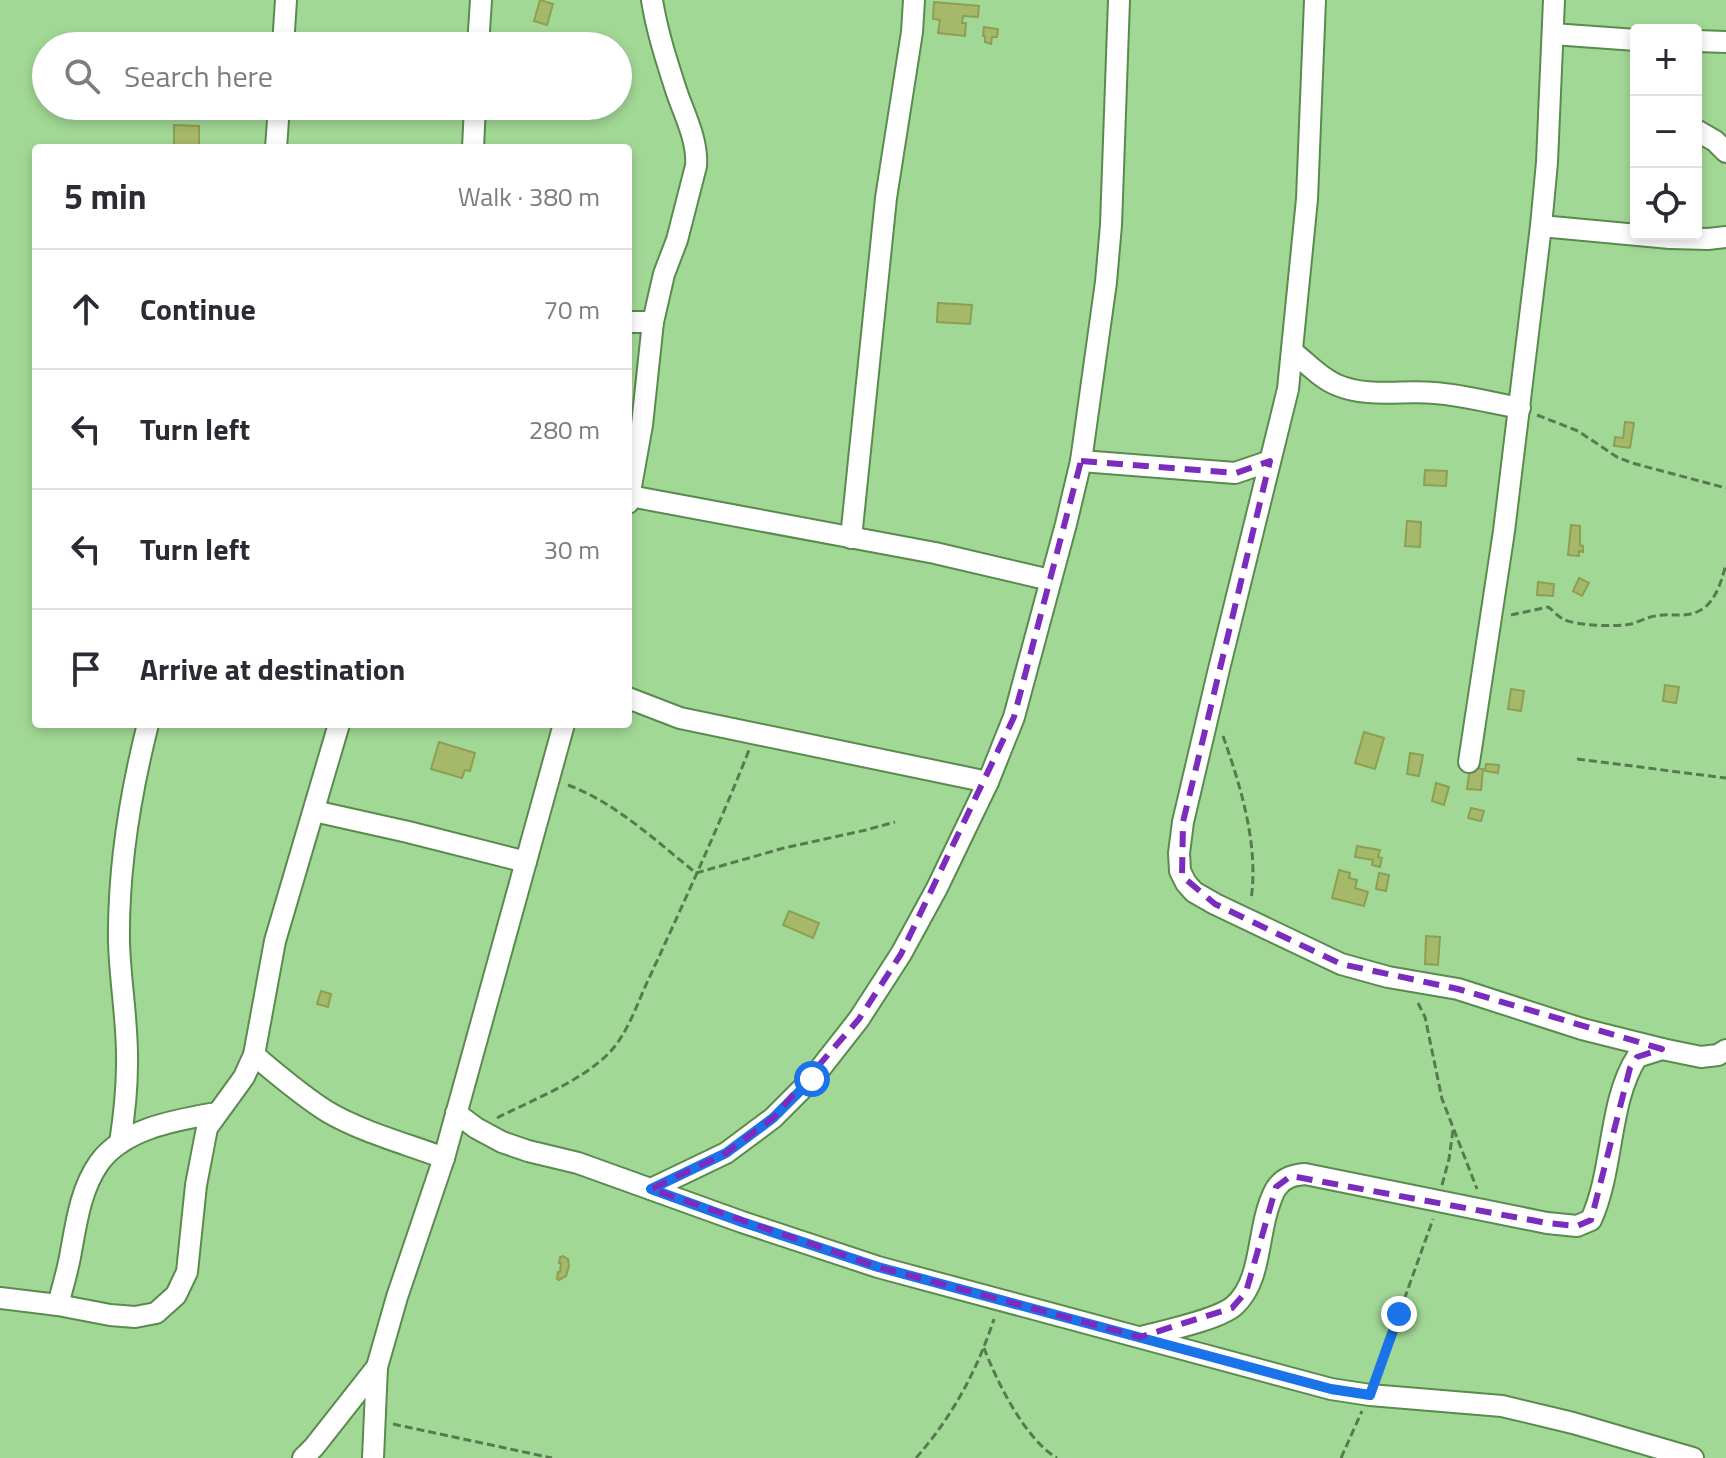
<!DOCTYPE html>
<html lang="en">
<head>
<meta charset="utf-8">
<style>
  body { margin:0; font-family:"Titillium Web",sans-serif; background:#f2f2f3; color:#2b2b33 }
  .controls { position:absolute; right:24px; top:24px; display:grid; overflow:hidden; border-radius:8px; box-shadow:0 4px 12px #0003 }
  .controls button { width:72px; height:72px; display:grid; place-items:center; padding:0; border:0; border-bottom:2px solid #e1e1e2; background:#fff; color:#2b2b33; font:40px sans-serif }
  .stop { position:absolute; width:24px; height:24px; margin:-18px; border:6px solid #1a73e8; border-radius:50%; background:#fff }
  .stop.end { background:#1a73e8; border-color:#fff; box-shadow:0 2px 8px #0008 }
  .list { margin:0; padding:0; list-style:none }
  h2 { display:flex; justify-content:space-between; align-items:center; height:104px; margin:0; padding:0 32px; font-size:34px }
  h2 small { font-size:26px; font-weight:400; color:#7c7c81 }
  .list li { display:grid; grid-template-columns:52px 1fr auto; gap:24px; align-items:center; box-sizing:border-box; height:120px; padding:0 32px; border-top:2px solid #e1e1e2 }
  .list b { display:block; font-size:30px; white-space:nowrap }
  .list em { font-size:26px; font-style:normal; color:#7c7c81 }
  .icon { flex:none; width:44px; height:44px; fill:none; stroke:currentColor; stroke-width:2; stroke-linecap:round; stroke-linejoin:round }
  .map { position:relative; flex:none; width:1726px; height:1458px; overflow:hidden }
  .search { position:absolute; background:#fff; box-shadow:0 4px 12px #0003; left:32px; top:32px; width:600px; height:88px; display:flex; align-items:center; gap:20px; box-sizing:border-box; padding:0 28px; border-radius:44px; color:#7c7c81; font-size:30px }
  .panel { position:absolute; background:#fff; box-shadow:0 4px 12px #0003; left:32px; top:144px; width:600px; height:584px; border-radius:8px }
  .map>svg:first-child { display:block }
  .building { fill:#a6b86a; stroke:#8d9f52; stroke-width:2 }
  .lines { fill:none; stroke-linecap:round; stroke-linejoin:round }
  .street-casing { stroke:#598b4e; stroke-width:24 }
  .path { stroke:#567b4e; stroke-width:3; stroke-dasharray:8 4; stroke-linecap:butt }
  .street { stroke:#fff; stroke-width:20 }
  .route { stroke:#1a73e8; stroke-width:10 }
  .marked { fill:none; stroke:#7b2cbf; stroke-width:6; stroke-dasharray:16 10; stroke-linejoin:round }
</style>
</head>
<body>
<div class="map">
<svg width="1726" height="1458" viewBox="0 0 1726 1458">
  <rect width="100%" height="100%" fill="#a2d896"/>
  <g class="building">
    <path d="M540 0 553 4 547 25 534 21Z"/>
    <path d="M934 2 979 6 978 17 963 16 962 23H966L965 36 938 33 940 20 933 19Z"/>
    <path d="M984 27 998 29 997 37H992L991 44 985 42V36H983Z"/>
    <path d="M174 125 199 126V148H174Z"/>
    <path d="M938 303 972 305 970 324 937 322Z"/>
    <path d="M1625 422 1634 423 1630 448 1614 446 1615 437 1623 438Z"/>
    <path d="M1425 470 1447 471 1446 486 1424 485Z"/>
    <path d="M1407 521 1421 522 1420 547 1405 546Z"/>
    <path d="M1571 525 1580 526V545L1583 546V552L1579 551V556L1568 555Z"/>
    <path d="M1579 578 1589 583 1582 596 1573 591Z"/>
    <path d="M1538 582 1554 584 1553 596 1537 595Z"/>
    <path d="M1665 685 1679 687 1676 703 1663 701Z"/>
    <path d="M1511 689 1524 691 1521 711 1508 709Z"/>
    <path d="M1364 732 1384 738 1375 769 1355 763Z"/>
    <path d="M439 742 475 753 470 771 465 770 462 778 431 769Z"/>
    <path d="M1410 753 1423 755 1419 776 1407 774Z"/>
    <path d="M1486 764 1499 765 1498 773 1485 771Z"/>
    <path d="M1470 767 1483 769 1481 790 1467 789Z"/>
    <path d="M1436 783 1449 787 1444 805 1432 801Z"/>
    <path d="M1471 808 1484 811 1481 821 1468 818Z"/>
    <path d="M1357 846 1380 850 1378 857 1382 858 1380 867 1372 865 1373 860 1355 857Z"/>
    <path d="M1339 870 1350 873 1349 878 1357 880 1355 888 1368 892 1364 906 1332 898Z"/>
    <path d="M1379 873 1389 875 1386 891 1376 889Z"/>
    <path d="M789 911 819 923 813 938 783 925Z"/>
    <path d="M1426 936 1440 937 1438 965 1425 964Z"/>
    <path d="M321 991 331 994 328 1007 317 1004Z"/>
    <path d="M563 1256 568 1259 569 1266 566 1276 559 1280 557 1279 558 1272H560L561 1263H559L560 1257Z"/>
  </g>
  <g class="lines">
    <g class="street-casing">
      <g id="street">
        <path d="M1315 0 1307 199 1288 389 1218 673 1183 822 1179 853 1180 871 1186 883 1194 892 1215 904 1341 964 1388 977 1458 989 1582 1029 1662 1049 1701 1057 1718 1055 1726 1050"/>
        <path d="M1553 34 1636 40"/>
        <path d="M1696 41 1726 42"/>
        <path d="M283 46 286 0"/>
        <path d="M478 46 481 0"/>
        <path d="M1696 130 1715 141 1726 152"/>
        <path d="M276 148 279 106"/>
        <path d="M473 148 475 106"/>
        <path d="M1541 226 1670 238 1708 239 1726 237"/>
        <path d="M628 322H653"/>
        <path d="M1293 352C1307 363 1320 378 1337 385 1367 398 1403 390 1435 393 1463 395 1492 403 1520 408"/>
        <path d="M1081 461 1235 473 1270 461"/>
        <path d="M630 496 935 553 1050 580"/>
        <path d="M628 503 642 425 653 322 664 274 677 240 696 166C698 141 685 116 677 93 667 62 657 32 652 0"/>
        <path d="M851 538 886 198 912 32 914 0"/>
        <path d="M628 698 680 718 988 782"/>
        <path d="M1469 762 1504 531 1541 226 1547 162 1554 0"/>
        <path d="M314 811 408 832 526 862"/>
        <path d="M254 1055C278 1075 302 1096 328 1112 362 1132 407 1144 444 1158"/>
        <path d="M456 1113 476 1128 502 1142 528 1151 578 1163 742 1222 878 1267 1331 1389 1370 1395 1502 1406 1573 1423 1693 1458"/>
        <path d="M120 1143C124 1117 127 1090 127 1064 128 1023 120 982 119 942 118 868 130 795 148 724"/>
        <path d="M651 1189 726 1153 773 1118 812 1079 859 1019 901 954 937 888 988 782 1014 717 1066 524 1081 461 1106 282 1111 225 1119 0"/>
        <path d="M0 1298 58 1305 110 1315 135 1317 156 1313 176 1295 187 1272 196 1185 207 1128 244 1077 254 1055 275 941 339 724"/>
        <path d="M58 1305C62 1289 67 1273 70 1257 76 1225 80 1190 99 1163 124 1128 177 1120 216 1113"/>
        <path d="M1141 1337C1164 1331 1217 1320 1234 1306 1262 1281 1257 1235 1270 1202 1272 1197 1274 1190 1278 1186 1285 1177 1294 1175 1305 1174L1547 1223 1577 1226 1591 1220C1614 1170 1608 1102 1637 1057L1662 1049"/>
        <path d="M303 1458 314 1447 377 1367"/>
        <path d="M373 1458 377 1367 397 1297 444 1158 564 724"/>
      </g>
    </g>
    <g class="path">
      <path d="M1537 415 1578 431 1617 457 1632 463 1726 488"/>
      <path d="M1511 615 1548 607C1553 610 1557 616 1563 619 1576 626 1617 627 1631 624 1639 622 1647 617 1655 616 1672 612 1687 620 1704 608 1717 598 1722 579 1726 564"/>
      <path d="M1223 736C1241 787 1259 846 1251 900"/>
      <path d="M1577 759 1726 778"/>
      <path d="M568 785C616 803 656 841 696 873L784 848 866 830 895 822"/>
      <path d="M1418 1003 1425 1017 1442 1099 1477 1189"/>
      <path d="M497 1118C532 1100 580 1082 608 1054 629 1033 638 1000 651 974 685 900 719 826 749 750"/>
      <path d="M1442 1185 1449 1159 1453 1130"/>
      <path d="M984 1348C997 1382 1025 1439 1057 1458"/>
      <path d="M1376 1378 1433 1219"/>
      <path d="M393 1424 552 1458"/>
      <path d="M916 1458C952 1417 977 1371 994 1319"/>
      <path d="M1341 1458 1362 1411"/>
    </g>
    <use href="#street" class="street"/>
  </g>
  <g class="lines">
    <path class="route" d="M812 1079 773 1118 726 1153 651 1189 742 1222 878 1267 1331 1389 1370 1395 1399 1314"/>
  </g>
  <path class="marked" d="M1081 461 1236 473 1270 461 1183 822 1182 876 1215 904 1341 964 1458 989 1662 1049 1637 1057 1630 1068 1591 1220 1577 1226 1547 1223 1291 1176 1276 1187 1246 1292 1232 1308 1140 1337 878 1267 651 1189 726 1153 773 1118 859 1019 901 954 1014 717Z"/>
</svg>
<div class="controls">
<button>+</button>
<button>−</button>
<button><svg class="icon" aria-label="locate" viewBox="0 0 24 24"><circle cx="12" cy="12" r="6"/><path d="M12 2v4M12 18v4M2 12h4M18 12h4"/></svg></button>
</div>
<div class="stop" style="left:812px;top:1079px"></div>
<div class="stop end" style="left:1399px;top:1314px"></div>
<div class="search"><svg class="icon" aria-label="search" viewBox="0 0 24 24"><circle cx="10" cy="10" r="6"/><path d="M15 15l6 6"/></svg>Search here</div>
<section class="panel">
<h2>5 min<small>Walk · 380 m</small></h2>
<ul class="list">
<li><svg class="icon" aria-label="ahead" viewBox="0 0 24 24"><path d="M12 20V5M6 11l6-6 6 6"/></svg><div><b>Continue</b></div><em>70 m</em></li>
<li><svg class="icon" aria-label="left" viewBox="0 0 24 24"><path d="M17 20v-9H6M10 6l-5 5 5 5"/></svg><div><b>Turn left</b></div><em>280 m</em></li>
<li><svg class="icon" aria-label="left" viewBox="0 0 24 24"><path d="M17 20v-9H6M10 6l-5 5 5 5"/></svg><div><b>Turn left</b></div><em>30 m</em></li>
<li><svg class="icon" aria-label="arrive" viewBox="0 0 24 24"><path d="M6 21V4h12l-3 4 3 4H6"/></svg><div><b>Arrive at destination</b></div></li>
</ul>
</section>
</div>
</body>
</html>
